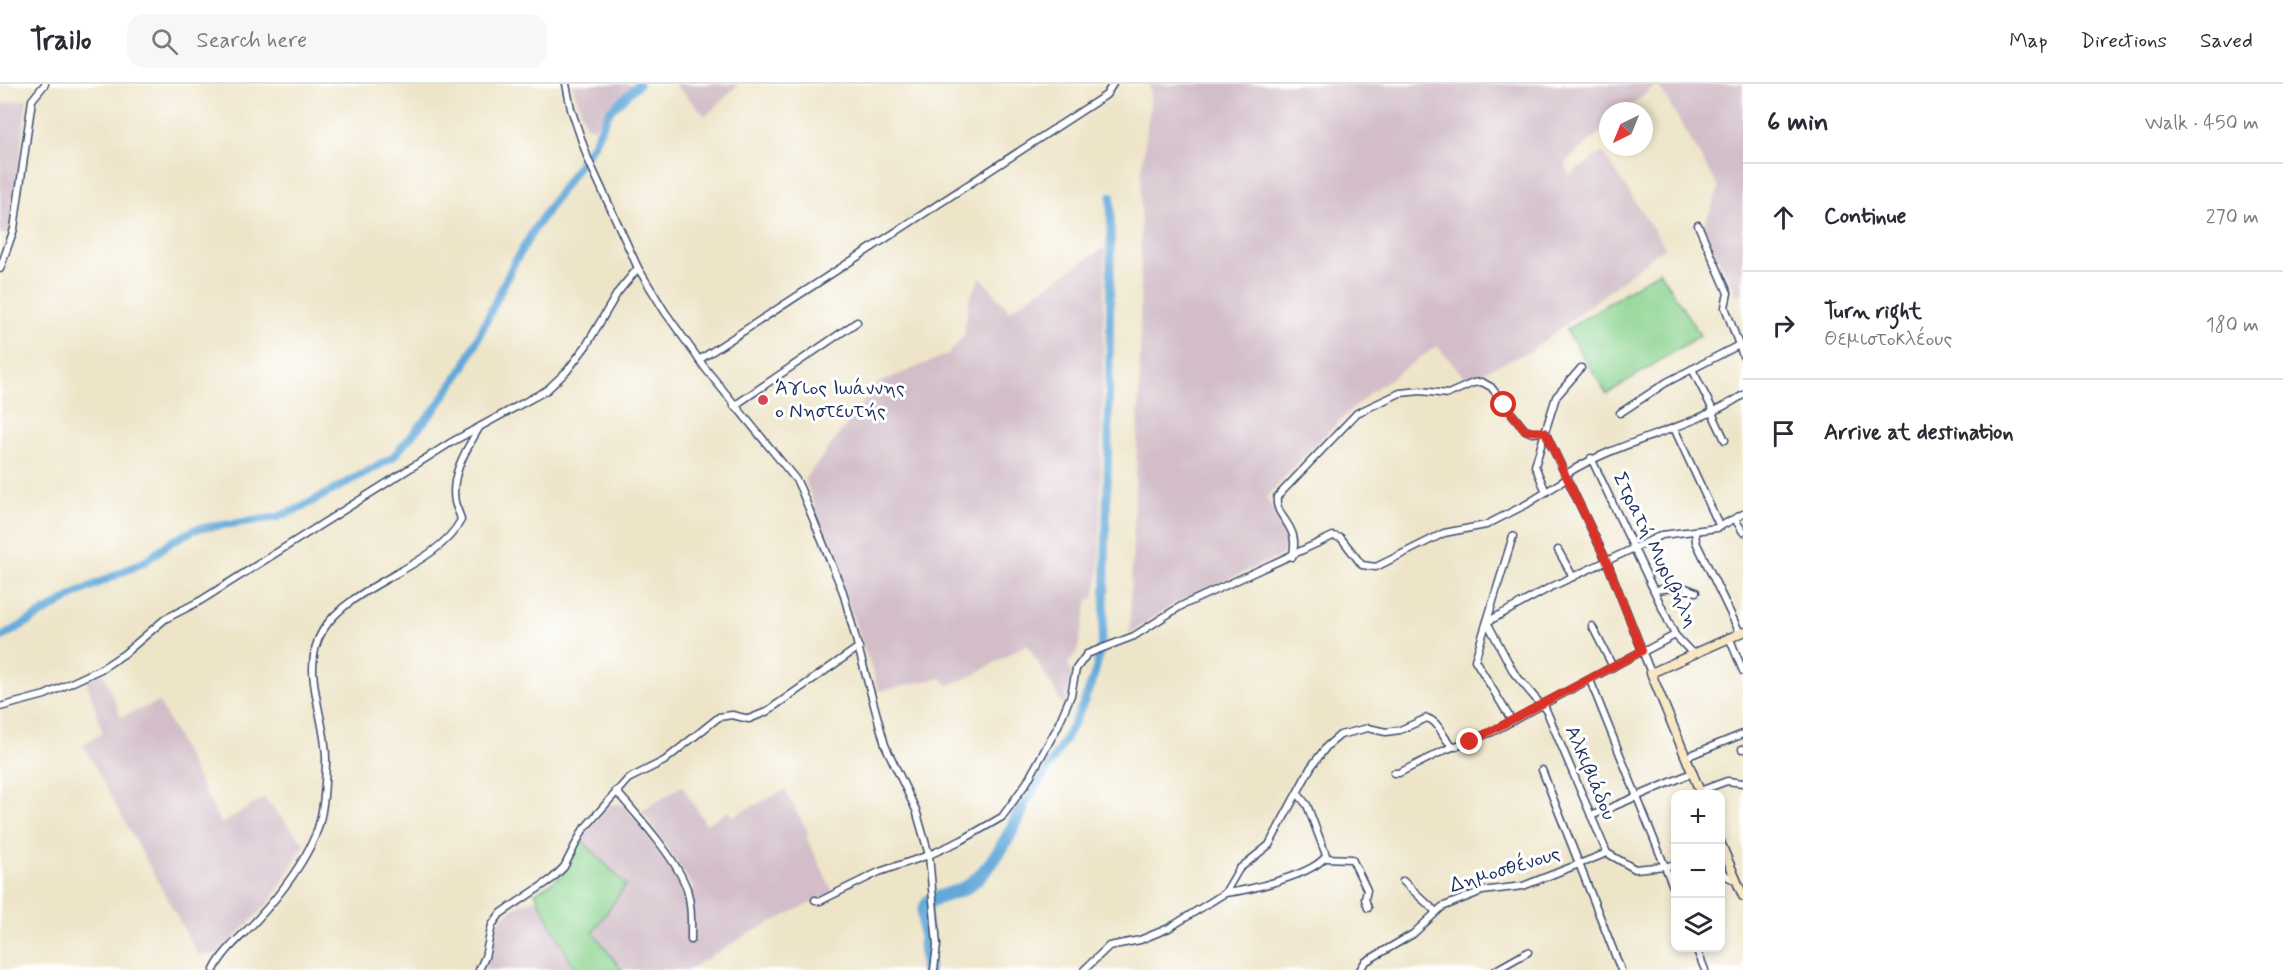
<!DOCTYPE html>
<html lang="en">
<head>
<meta charset="utf-8">
<style>
  body { margin:0; font-family:Mynerve,sans-serif; background:#f7f7f7; color:#2b2b33 }
  .controls { position:absolute; right:18px; bottom:18px; display:grid; overflow:hidden; border-radius:12px; box-shadow:0 3px 9px #0003 }
  .controls button { width:54px; height:54px; display:grid; place-items:center; padding:0; border:0; border-bottom:2px solid #e1e1e2; background:#fff; color:#2b2b33; font:30px sans-serif }
  .compass { position:absolute; left:1599px; top:18px; width:54px; height:54px; border-radius:50%; background:#fff; box-shadow:0 3px 9px #0003; rotate:223deg }
  .stop { position:absolute; width:18px; height:18px; margin:-14px; border:4px solid #d93025; border-radius:50%; background:#fff }
  .stop.end { background:#d93025; border-color:#fff; box-shadow:0 2px 6px #0008 }
  .list { margin:0; padding:0; list-style:none }
  h2 { display:flex; justify-content:space-between; align-items:center; height:78px; margin:0; padding:0 24px; font-size:26px }
  h2 small { font-size:20px; font-weight:400; color:#7c7c81 }
  .list li { display:grid; grid-template-columns:39px 1fr auto; gap:18px; align-items:center; box-sizing:border-box; height:108px; padding:0 24px; border-top:2px solid #e1e1e2 }
  .list b { display:block; font-size:22px; white-space:nowrap }
  .list p { margin:0; font-size:20px; white-space:nowrap; color:#7c7c81 }
  .list em { font-size:20px; font-style:normal; color:#7c7c81 }
  .icon { flex:none; width:33px; height:33px; fill:none; stroke:currentColor; stroke-width:2; stroke-linecap:round; stroke-linejoin:round }
  .map { position:relative; flex:none; width:1743px; height:886px; overflow:hidden }
  header { display:flex; align-items:center; gap:36px; box-sizing:border-box; height:84px; padding:0 30px; background:#fff; border-bottom:2px solid #e1e1e2 }
  header strong { font-size:28px }
  nav { display:flex; gap:33px; margin-inline-start:auto; font-size:21px }
  .search { width:420px; height:54px; background:#f7f7f7; display:flex; align-items:center; gap:15px; box-sizing:border-box; padding:0 21px; border-radius:18px; color:#7c7c81; font-size:22px }
  main { display:flex }
  aside { flex:1; background:#fff }
  .map>svg:first-child { display:block }
  .industrial { fill:#d2bdc8 }
  .green { fill:#8cd490; stroke:#548277; stroke-width:1.5 }
  .lines { fill:none; stroke-linecap:round; stroke-linejoin:round }
  .canal { stroke:#62a9d9; stroke-width:8 }
  .river { stroke:#62a9d9; stroke-width:14 }
  .street-casing { stroke:#3b4a6e; stroke-width:9 }
  .secondary-casing { stroke:#3b4a6e; stroke-width:11 }
  .street { stroke:#fff; stroke-width:6 }
  .secondary { stroke:#f8e7c3; stroke-width:8 }
  .route { stroke:#d93025; stroke-width:8 }
  .poi-dot { fill:#d1495b; stroke:#fff; stroke-width:2 }
  .labels { text-anchor:middle; dominant-baseline:central; stroke-width:6; stroke-linejoin:round; paint-order:stroke }
  .poi-label { font-size:20px; fill:#1b2f5e; stroke:#fff; text-anchor:start }
  .street-label { font-size:20px; fill:#1b2f5e; stroke:#fff }
</style>
</head>
<body>
<header>
<strong>Trailo</strong>
<div class="search"><svg class="icon" aria-label="search" viewBox="0 0 24 24"><circle cx="10" cy="10" r="6"/><path d="M15 15l6 6"/></svg>Search here</div>
<nav><a>Map</a><a>Directions</a><a>Saved</a></nav>
</header>
<main>
<div class="map">
<svg width="1743" height="886" viewBox="0 0 1743 886">
  <rect width="100%" height="100%" fill="#fff"/>
  <filter id="ink" filterUnits="userSpaceOnUse"><feTurbulence type="fractalNoise" baseFrequency=".0167" numOctaves="2"/><feDisplacementMap in="SourceGraphic" scale="12" xChannelSelector="R" yChannelSelector="G"/><feConvolveMatrix kernelMatrix="1 2 1 2 8 2 1 2 1" color-interpolation-filters="sRGB"/></filter>
  <filter id="wash" filterUnits="userSpaceOnUse"><feTurbulence type="fractalNoise" baseFrequency=".008" numOctaves="4" result="noise"/><feDisplacementMap in="SourceGraphic" scale="24" xChannelSelector="R" yChannelSelector="G"/><feGaussianBlur stdDeviation="1.35" result="paint"/><feColorMatrix in="noise" values="0 0 0 0 0 0 0 0 0 0 0 0 0 0 0 0 0 1.4 0 .05"/><feComposite in="paint" operator="in"/></filter>
  <g filter="url(#wash)">
    <rect width="100%" height="100%" fill="#eee5c9"/>
    <g class="industrial">
      <path d="M572 0H637L594 44 586 42Z"/>
      <path d="M674 0H739L706 32Z"/>
      <path d="M1150 0H1657L1625 27H1608V41L1565 78 1569 91 1603 68 1665 163 1531 267 1466 295 1437 262 1371 308 1317 358 1266 414 1288 447 1287 458 1282 471 1174 520 1129 550 1140 292 1141 88 1150 23Z"/>
      <path d="M1658 0H1743V209L1737 211 1703 145 1719 104Z"/>
      <path d="M27 15 11 149 0 150V20Z"/>
      <path d="M1105 163 1099 488 1094 514 1088 516 1077 569 1068 579 1072 591 1064 622 1027 560 972 592 948 601 941 594 879 607 805 395 878 299 948 270 964 252 969 215 981 193 1009 227Z"/>
      <path d="M103 588 121 633 159 618 221 740 264 714 305 760 271 816 219 870 198 871 83 661 103 649 86 596Z"/>
      <path d="M682 702 706 740 729 727 733 732 785 706 809 750 806 752 833 808 746 851 688 886H622L593 848 626 801 581 755 606 725 611 721 621 720 643 744 677 795 684 813 694 804 642 727Z"/>
      <path d="M538 814 575 886H485L497 842 502 833 521 820Z"/>
    </g>
    <g class="green">
      <path d="M1659 187 1700 251 1607 310 1566 246Z"/>
      <path d="M581 755 626 801 593 848 622 886H575L535 809 559 794Z"/>
    </g>
    <g class="lines">
      <g class="canal">
        <path d="M0 554 77 509 144 478 171 458 196 445 278 433 300 424 392 374 435 325 464 283 513 181 535 144 594 59 609 28 639 0"/>
        <path d="M1021 726C1049 682 1081 636 1096 585 1107 546 1105 486 1106 445 1110 334 1110 223 1111 112"/>
      </g>
      <path class="river" d="M927 886 924 827 929 817C941 811 958 809 968 802 993 783 1009 754 1021 726"/>
    </g>
  </g>
  <g filter="url(#ink)">
    <g class="lines">
      <g class="street-casing">
        <g id="street">
          <path d="M566 0 571 25 588 75 638 184 665 228 705 284 797 397 802 408 843 508 885 661 916 726 929 771 937 861 934 886"/>
          <path d="M1698 141 1728 209 1725 223 1743 272"/>
          <path d="M0 185 14 145 32 16 45 0"/>
          <path d="M699 276 1106 11 1113 0"/>
          <path d="M1692 285 1714 328"/>
          <path d="M734 322 857 238"/>
          <path d="M1620 329 1667 298 1739 261"/>
          <path d="M1712 329 1725 356"/>
          <path d="M1674 344 1720 443"/>
          <path d="M1591 374 1675 551 1693 570"/>
          <path d="M1566 390C1622 355 1687 347 1743 311"/>
          <path d="M1546 408 1535 382 1545 348 1556 313 1581 284"/>
          <path d="M1735 435 1743 448"/>
          <path d="M1695 448 1696 458 1740 549"/>
          <path d="M1558 466 1573 493"/>
          <path d="M1292 473C1302 441 1274 435 1277 413L1357 329 1400 309 1421 307 1448 310 1473 299 1482 298 1491 303 1524 345 1532 349 1545 348 1607 478 1651 589"/>
          <path d="M1654 506 1683 503 1696 508"/>
          <path d="M1592 542 1613 583"/>
          <path d="M1729 553 1743 587"/>
          <path d="M1643 568 1675 551"/>
          <path d="M1590 596 1676 810"/>
          <path d="M1544 621 1607 769"/>
          <path d="M1542 622 1514 589 1487 538 1549 504 1662 451 1717 444 1743 430"/>
          <path d="M0 623 45 611 101 585 124 570 165 535 200 517 450 359 547 306 567 287 586 262 618 208 638 184"/>
          <path d="M1512 637 1475 576 1513 452"/>
          <path d="M1742 665H1743"/>
          <path d="M1686 673 1743 650"/>
          <path d="M1542 686 1621 886"/>
          <path d="M1394 689H1399L1445 666 1492 648 1642 567"/>
          <path d="M616 707C638 732 676 774 687 805 692 822 691 839 691 856"/>
          <path d="M1700 707 1727 697 1743 699"/>
          <path d="M1591 732 1692 689"/>
          <path d="M1325 774 1352 775 1367 806 1365 815 1368 824"/>
          <path d="M1720 785 1728 793 1737 797"/>
          <path d="M1403 797 1435 827"/>
          <path d="M1225 809C1246 807 1317 790 1326 771L1307 721 1298 710"/>
          <path d="M815 816 820 817 879 788 929 771 962 756 1002 733 1027 698 1057 644 1071 611 1076 585 1087 570 1134 552 1181 522 1333 452 1341 454 1362 481 1376 483 1444 449 1486 441 1527 420 1568 394"/>
          <path d="M1696 864 1705 886"/>
          <path d="M214 886C223 867 241 853 255 838 278 813 302 783 315 752 324 732 325 701 326 680 328 636 298 586 323 546 353 498 436 484 461 436 460 429 456 424 455 418 450 391 466 366 479 344"/>
          <path d="M479 886 485 873 492 841 500 830 552 795 564 783 583 746 628 695 664 677 719 633 732 631 749 635 766 628 859 563"/>
          <path d="M1084 886 1109 862 1140 856 1169 844 1225 809 1239 785 1269 761 1311 683 1327 662 1340 651 1368 644 1386 648 1400 646 1427 634C1442 639 1442 658 1456 663"/>
          <path d="M1360 886 1365 878 1413 850 1442 823 1482 807 1523 802 1607 769 1635 785 1676 781"/>
          <path d="M1496 886 1528 868"/>
        </g>
      </g>
      <g class="secondary-casing">
        <g id="secondary">
          <path d="M1701 710 1651 589 1743 548"/>
          <path d="M1720 758 1743 812"/>
        </g>
      </g>
      <use href="#street" class="street"/>
      <use href="#secondary" class="secondary"/>
    </g>
  </g>
  <g class="lines" filter="url(#ink)">
    <path class="route" d="M1470 658 1642 567 1607 478 1545 348 1526 347 1504 321"/>
  </g>
  <circle class="poi-dot" cx="763" cy="316" r="6"/>
  <g class="labels">
    <g class="poi-label">
      <text x="775" y="304">Άγιος Ιωάννης<tspan x="775" dy="23">ο Νηστευτής</tspan></text>
    </g>
    <g class="street-label">
      <text transform="translate(1655 466) rotate(64)">Στρατή Μυριβήλη</text>
      <text transform="translate(1590 689) rotate(67)">Αλκιβιάδου</text>
      <text transform="translate(1505 786) rotate(-17)">Δημοσθένους</text>
    </g>
  </g>
</svg>
<div class="controls">
<button>+</button>
<button>−</button>
<button><svg class="icon" aria-label="layers" viewBox="0 0 24 24"><path d="M12 4l9 5-9 5-9-5zM3 14l9 5 9-5"/></svg></button>
</div>
<svg class="compass" viewBox="-18 -18 36 36"><path d="M0-13l5 13h-10z" fill="#e53935"/><path d="M0 13l5-13h-10z" fill="#7c7c81"/></svg>
<div class="stop" style="left:1504px;top:321px"></div>
<div class="stop end" style="left:1470px;top:658px"></div>
</div>
<aside>
<h2>6 min<small>Walk · 450 m</small></h2>
<ul class="list">
<li><svg class="icon" aria-label="ahead" viewBox="0 0 24 24"><path d="M12 20V5M6 11l6-6 6 6"/></svg><div><b>Continue</b></div><em>270 m</em></li>
<li><svg class="icon" aria-label="right" viewBox="0 0 24 24"><path d="M7 20v-9h11M14 6l5 5-5 5"/></svg><div><b>Turn right</b><p>Θεμιστοκλέους</p></div><em>180 m</em></li>
<li><svg class="icon" aria-label="arrive" viewBox="0 0 24 24"><path d="M6 21V4h12l-3 4 3 4H6"/></svg><div><b>Arrive at destination</b></div></li>
</ul>
</aside>
</main>
</body>
</html>
